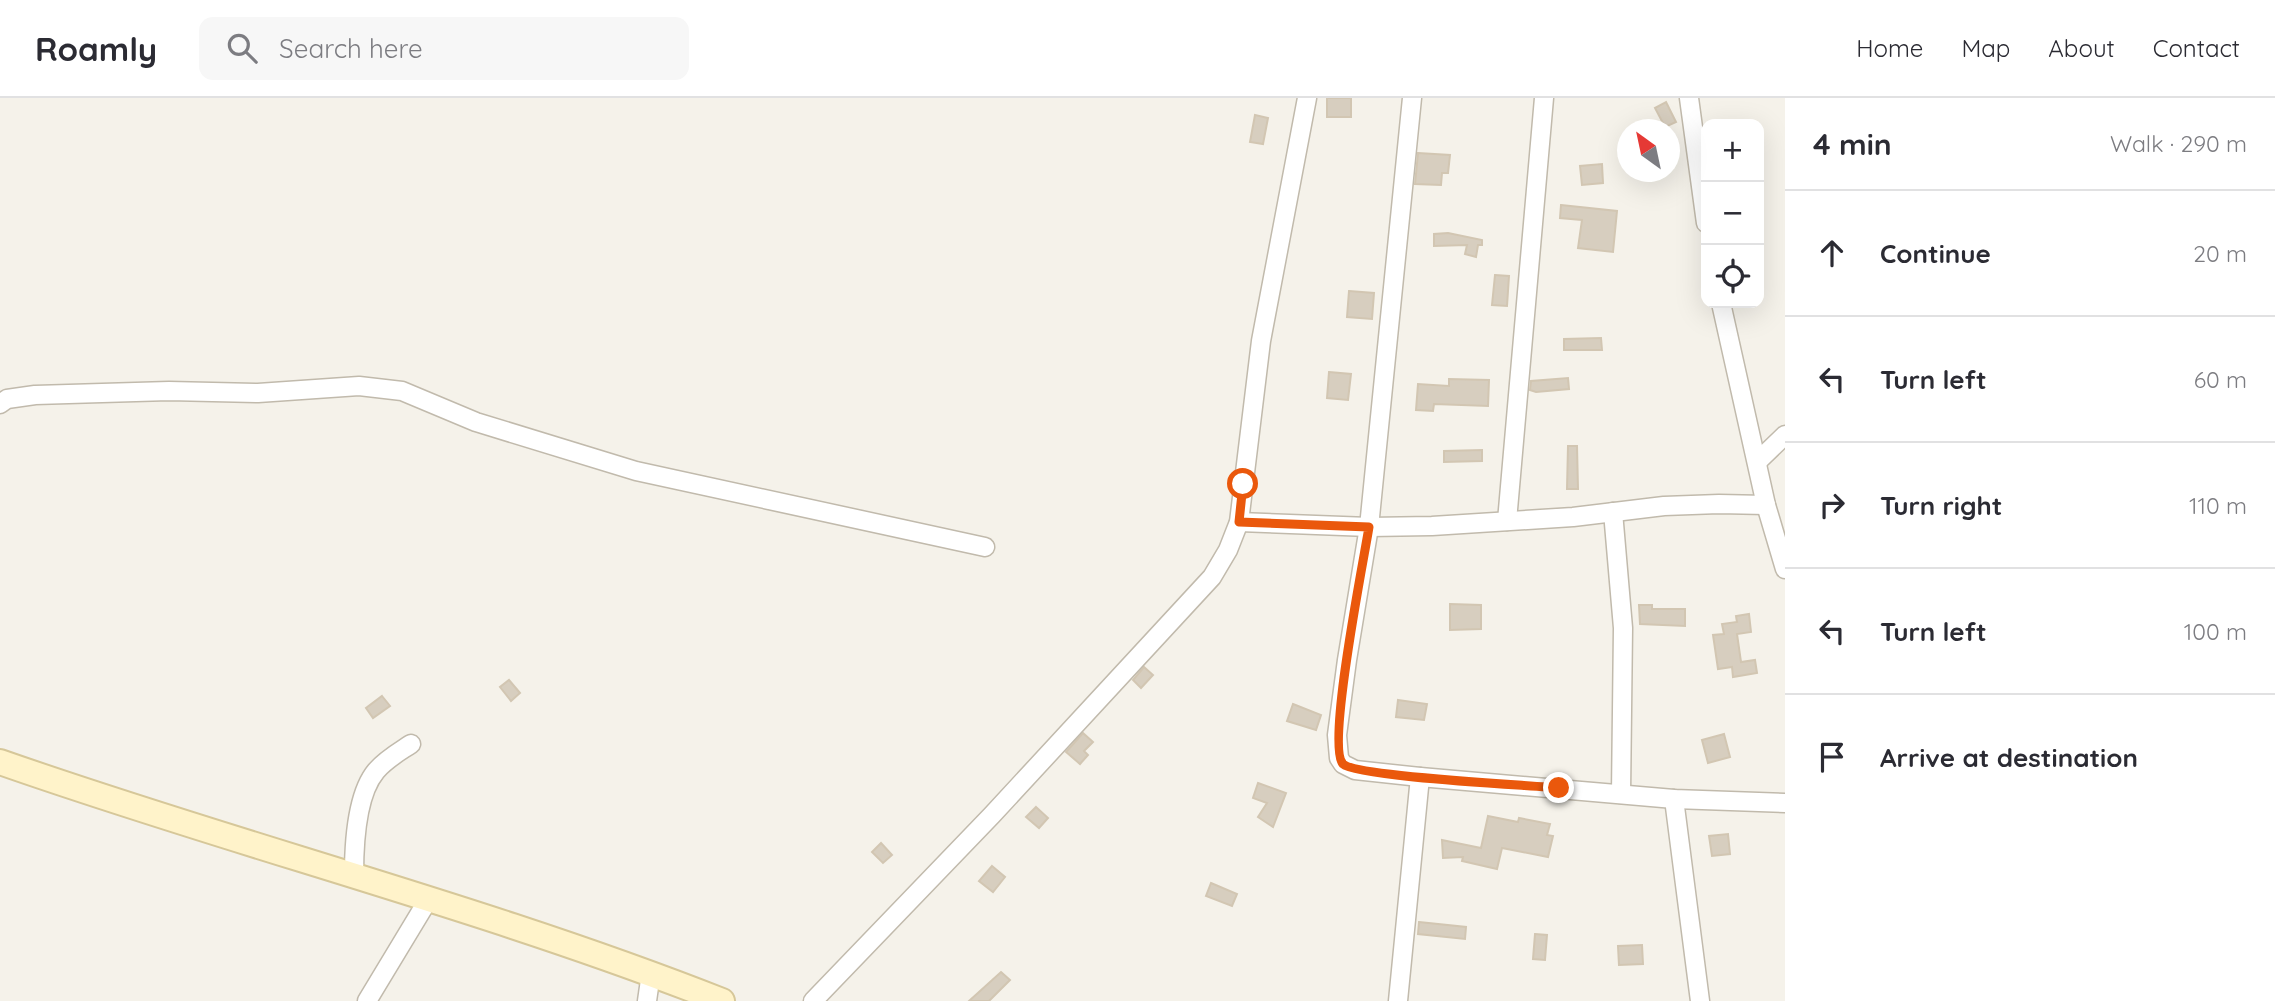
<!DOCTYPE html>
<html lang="en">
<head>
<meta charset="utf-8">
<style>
  body { margin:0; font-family:Quicksand,sans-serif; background:#f7f7f7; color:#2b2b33 }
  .controls { position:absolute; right:21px; top:21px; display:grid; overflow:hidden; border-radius:14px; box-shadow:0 7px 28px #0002 }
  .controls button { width:63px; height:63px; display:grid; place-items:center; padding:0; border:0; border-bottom:2px solid #e1e1e2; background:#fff; color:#2b2b33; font:35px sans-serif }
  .compass { position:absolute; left:1617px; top:21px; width:63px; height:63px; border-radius:50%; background:#fff; box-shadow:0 7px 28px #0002; rotate:327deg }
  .stop { position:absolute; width:21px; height:21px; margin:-16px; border:5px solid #ea580c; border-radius:50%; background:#fff }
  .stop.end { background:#ea580c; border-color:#fff; box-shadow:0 2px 7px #0008 }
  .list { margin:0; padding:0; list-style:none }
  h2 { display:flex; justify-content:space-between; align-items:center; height:91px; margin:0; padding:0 28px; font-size:30px }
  h2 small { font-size:23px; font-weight:400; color:#7c7c81 }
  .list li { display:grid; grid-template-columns:46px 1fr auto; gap:21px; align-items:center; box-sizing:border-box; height:126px; padding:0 28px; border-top:2px solid #e1e1e2 }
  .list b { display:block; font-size:26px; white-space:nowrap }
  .list em { font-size:23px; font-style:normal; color:#7c7c81 }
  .icon { flex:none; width:38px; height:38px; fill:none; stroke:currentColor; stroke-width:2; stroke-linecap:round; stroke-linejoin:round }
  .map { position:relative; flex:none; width:1785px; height:903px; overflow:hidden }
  header { display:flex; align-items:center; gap:42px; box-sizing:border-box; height:98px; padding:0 35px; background:#fff; border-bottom:2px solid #e1e1e2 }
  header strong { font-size:33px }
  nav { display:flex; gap:38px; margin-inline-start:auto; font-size:24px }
  .search { width:490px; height:63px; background:#f7f7f7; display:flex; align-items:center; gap:18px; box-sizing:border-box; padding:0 24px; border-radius:14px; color:#7c7c81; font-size:26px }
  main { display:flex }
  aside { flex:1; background:#fff }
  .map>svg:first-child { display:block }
  .building { fill:#d7cebf; stroke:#d2c6b2; stroke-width:2 }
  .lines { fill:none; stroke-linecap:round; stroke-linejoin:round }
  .street-casing { stroke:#c1baac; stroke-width:21 }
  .secondary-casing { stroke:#d6c799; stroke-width:28 }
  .street { stroke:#fff; stroke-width:18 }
  .secondary { stroke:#fff3ca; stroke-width:24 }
  .route { stroke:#ea580c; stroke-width:9 }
</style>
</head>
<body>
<header>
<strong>Roamly</strong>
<div class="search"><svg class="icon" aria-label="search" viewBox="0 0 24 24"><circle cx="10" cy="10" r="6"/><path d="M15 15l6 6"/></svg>Search here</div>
<nav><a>Home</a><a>Map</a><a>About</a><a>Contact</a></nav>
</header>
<main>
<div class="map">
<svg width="1785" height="903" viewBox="0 0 1785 903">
  <rect width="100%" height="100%" fill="#f5f2ea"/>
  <g class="building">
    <rect x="1327" y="0" width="24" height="19"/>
    <path d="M1666 4 1676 24 1665 29 1655 10Z"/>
    <path d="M1255 17 1268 20 1263 46 1250 44Z"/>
    <path d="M1418 55 1450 57 1448 75H1442L1441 87 1415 86Z"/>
    <path d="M1602 66 1603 85 1582 87 1580 68Z"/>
    <path d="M1561 107 1617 113 1613 154 1578 150 1582 122 1560 120Z"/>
    <path d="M1448 135 1482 142V147H1478L1476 159 1465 156 1467 147 1434 148V136Z"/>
    <path d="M1495 177 1509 178 1507 208 1492 207Z"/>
    <path d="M1349 193 1374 195 1372 221 1347 219Z"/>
    <path d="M1601 240 1602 252H1564V241Z"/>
    <path d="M1329 274 1351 276 1348 302 1327 300Z"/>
    <path d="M1568 280 1569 291 1536 294 1530 292 1531 283Z"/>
    <path d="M1449 281 1489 282 1488 308 1434 306 1433 313 1416 312 1418 286 1449 288Z"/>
    <path d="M1568 348H1577L1578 391H1567Z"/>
    <path d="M1482 352V363L1444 364V353Z"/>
    <path d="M1450 506 1481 507V531L1450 532Z"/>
    <path d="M1639 507H1652V511H1685V528L1640 526Z"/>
    <path d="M1749 516 1751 534 1737 536 1741 564 1755 562 1757 575 1733 579 1732 569 1718 571 1713 537 1724 536 1722 526 1737 524 1736 518Z"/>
    <path d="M1144 569 1153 577 1141 590 1133 582Z"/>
    <path d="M509 582 520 595 511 603 500 589Z"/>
    <path d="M382 598 390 608 373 620 366 610Z"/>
    <path d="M1398 602 1427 606 1424 622 1396 619Z"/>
    <path d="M1293 606 1321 617 1316 632 1287 623Z"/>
    <path d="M1083 635 1093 644 1084 653 1088 657 1080 666 1066 654Z"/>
    <path d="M1724 636 1730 659 1708 665 1702 642Z"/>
    <path d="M1258 685 1286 695 1273 729 1258 719 1267 705 1253 700Z"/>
    <path d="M1036 709 1048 720 1039 730 1026 719Z"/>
    <path d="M1488 718 1518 724 1519 720 1550 726 1547 737 1553 738 1548 759 1502 750 1497 771 1462 763 1463 759 1443 760 1442 742 1481 750Z"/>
    <path d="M1728 736 1730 756 1712 758 1709 738Z"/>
    <path d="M881 745 892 757 883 765 872 754Z"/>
    <path d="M992 768 1005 779 993 794 979 783Z"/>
    <path d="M1211 785 1237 796 1232 808 1206 798Z"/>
    <path d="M1419 824 1466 829 1465 841 1418 836Z"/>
    <path d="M1535 836 1547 837 1545 862 1533 861Z"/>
    <path d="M1642 847 1643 866 1619 867 1618 848Z"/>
    <path d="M1001 874 1010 882 989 903H969Z"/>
  </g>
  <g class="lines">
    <g class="street-casing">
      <g id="street">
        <path d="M1412 0 1369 429 1347 562 1337 637 1339 660 1343 666 1355 672 1420 679 1674 701 1785 705"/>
        <path d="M1689 0 1706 125"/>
        <path d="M1721 205 1766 407 1785 471"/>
        <path d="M0 306 7 301 35 297 169 293 258 295 359 288 402 293 476 324 636 373 985 449"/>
        <path d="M1757 364 1785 337"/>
        <path d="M1613 414 1623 530 1621 696"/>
        <path d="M1507 423 1544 0"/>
        <path d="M1239 424 1369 429 1432 428 1573 419 1664 408 1719 406 1766 407"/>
        <path d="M1674 701 1700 903"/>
        <path d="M354 777C354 747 356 697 376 673 386 661 399 654 411 646"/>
        <path d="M367 903 428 802"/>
        <path d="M647 903 651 875"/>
        <path d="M813 903 992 717 1212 479 1228 452 1239 424 1261 243 1307 0"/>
        <path d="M1398 903 1420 679"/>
      </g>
    </g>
    <g class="secondary-casing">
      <path id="secondary" d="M0 664C239 748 486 810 722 903"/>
    </g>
    <use href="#street" class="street"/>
    <use href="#secondary" class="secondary"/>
  </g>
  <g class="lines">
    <path class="route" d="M1243 386 1239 424 1369 429C1364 461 1326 649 1343 666 1357 679 1528 687 1559 690"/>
  </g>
</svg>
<div class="controls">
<button>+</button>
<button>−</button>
<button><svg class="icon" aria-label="locate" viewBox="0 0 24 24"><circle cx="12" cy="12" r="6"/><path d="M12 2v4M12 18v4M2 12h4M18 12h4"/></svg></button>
</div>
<svg class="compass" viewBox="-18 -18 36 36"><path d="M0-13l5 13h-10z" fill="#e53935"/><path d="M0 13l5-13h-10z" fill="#7c7c81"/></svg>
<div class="stop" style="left:1243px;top:386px"></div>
<div class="stop end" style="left:1559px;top:690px"></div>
</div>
<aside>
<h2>4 min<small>Walk · 290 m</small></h2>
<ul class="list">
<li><svg class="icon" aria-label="ahead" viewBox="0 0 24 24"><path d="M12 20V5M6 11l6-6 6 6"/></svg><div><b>Continue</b></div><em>20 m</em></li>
<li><svg class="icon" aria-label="left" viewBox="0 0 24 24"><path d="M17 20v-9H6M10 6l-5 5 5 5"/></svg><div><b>Turn left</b></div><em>60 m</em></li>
<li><svg class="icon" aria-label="right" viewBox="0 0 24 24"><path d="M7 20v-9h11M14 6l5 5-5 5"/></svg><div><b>Turn right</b></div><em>110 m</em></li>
<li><svg class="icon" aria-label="left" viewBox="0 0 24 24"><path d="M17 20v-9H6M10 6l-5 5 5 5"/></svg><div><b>Turn left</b></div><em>100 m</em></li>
<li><svg class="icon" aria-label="arrive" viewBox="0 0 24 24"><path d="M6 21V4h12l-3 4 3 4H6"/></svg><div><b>Arrive at destination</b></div></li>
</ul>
</aside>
</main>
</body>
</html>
